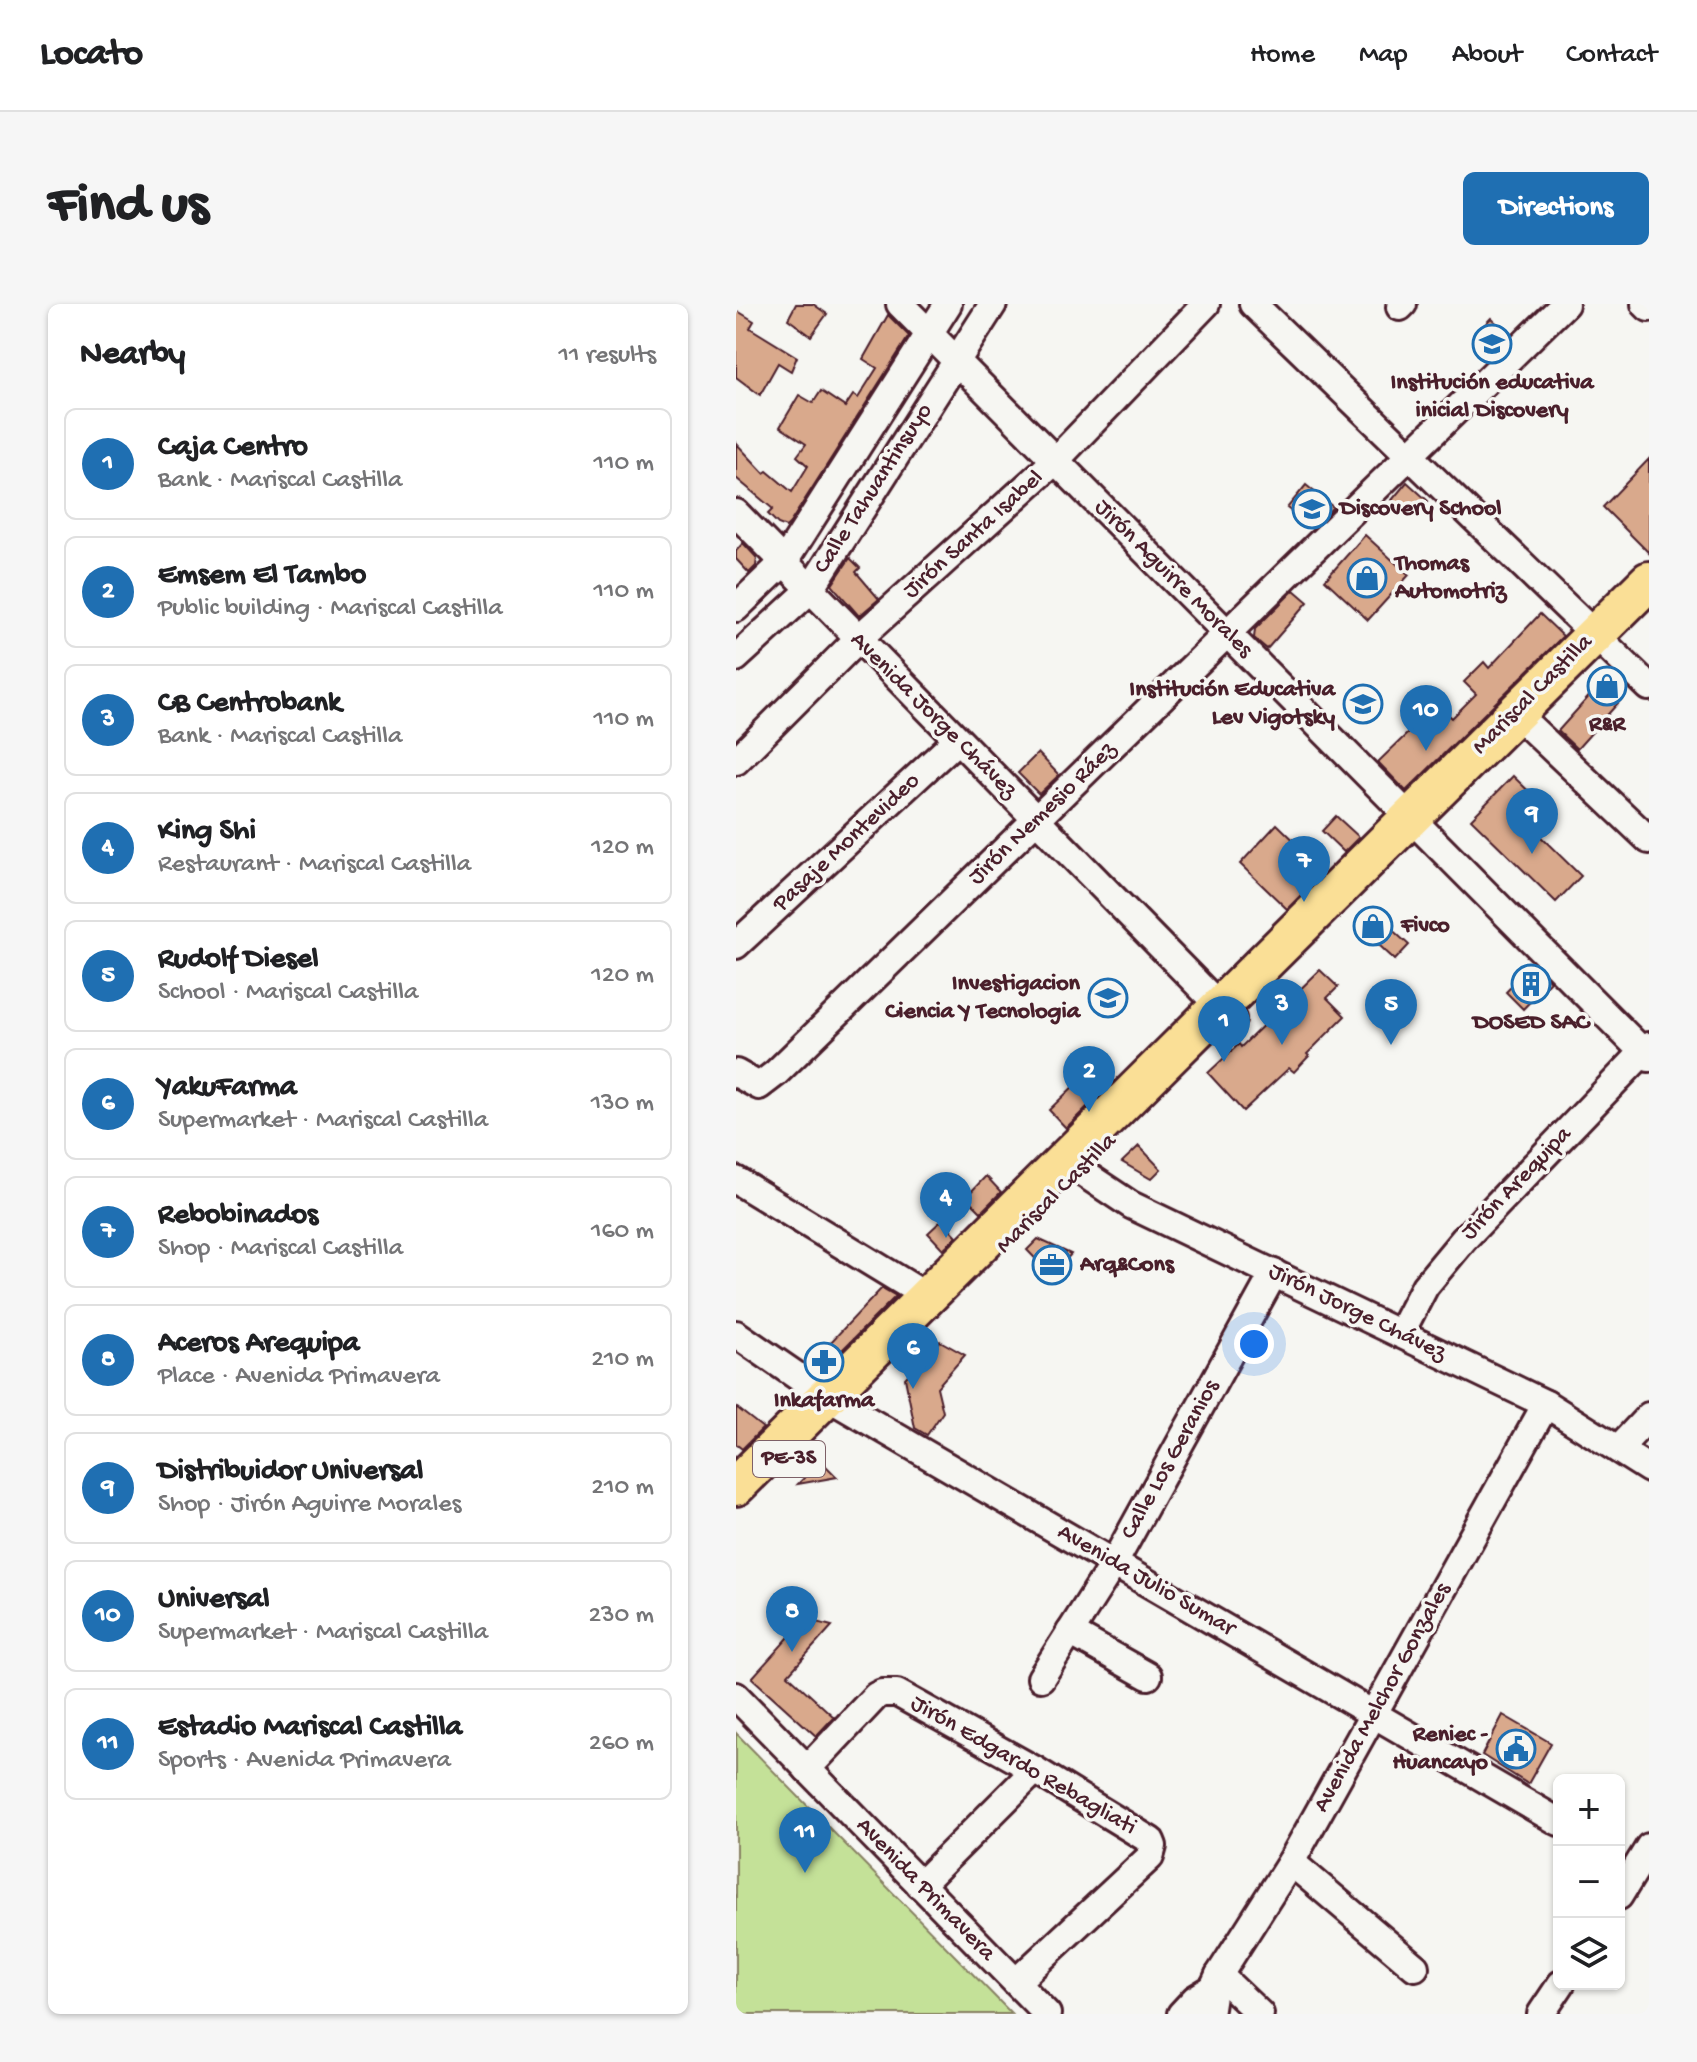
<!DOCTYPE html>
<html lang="en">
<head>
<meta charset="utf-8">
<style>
  body { margin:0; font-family:"Gochi Hand",sans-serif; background:#f6f6f6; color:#202124 }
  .controls { position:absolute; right:24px; bottom:24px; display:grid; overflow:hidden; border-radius:12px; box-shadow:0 2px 6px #0004 }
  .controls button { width:72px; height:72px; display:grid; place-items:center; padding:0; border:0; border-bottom:2px solid #e0e0e0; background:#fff; color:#202124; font:40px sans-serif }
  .you { position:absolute; left:518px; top:1040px; width:28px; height:28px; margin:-20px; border:6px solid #fff; border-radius:50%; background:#1a73e8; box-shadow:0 0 0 12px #1a73e833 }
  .badge { display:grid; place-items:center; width:52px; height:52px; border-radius:50%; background:#1f6fb2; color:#fff; font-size:26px; font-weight:700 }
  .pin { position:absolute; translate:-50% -66px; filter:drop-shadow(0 2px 4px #0008) }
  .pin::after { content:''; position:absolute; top:42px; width:28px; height:24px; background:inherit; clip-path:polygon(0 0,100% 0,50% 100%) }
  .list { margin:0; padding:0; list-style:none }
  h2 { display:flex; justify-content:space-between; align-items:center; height:104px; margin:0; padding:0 32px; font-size:34px }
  h2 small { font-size:26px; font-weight:400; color:#757577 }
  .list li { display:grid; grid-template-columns:52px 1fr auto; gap:24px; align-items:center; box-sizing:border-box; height:112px; margin:0 16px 16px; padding:0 16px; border:2px solid #e0e0e0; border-radius:12px }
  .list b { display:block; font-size:30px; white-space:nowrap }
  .list p { margin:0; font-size:26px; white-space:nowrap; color:#757577 }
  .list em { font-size:26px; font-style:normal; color:#757577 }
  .icon { flex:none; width:44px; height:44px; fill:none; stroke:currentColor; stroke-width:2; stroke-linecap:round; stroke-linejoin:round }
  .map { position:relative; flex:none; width:913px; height:1710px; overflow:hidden; border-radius:12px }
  header { display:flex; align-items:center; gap:48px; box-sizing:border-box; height:112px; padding:0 40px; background:#fff; border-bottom:2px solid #e0e0e0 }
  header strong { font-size:38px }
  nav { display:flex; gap:44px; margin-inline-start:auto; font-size:28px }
  .intro { display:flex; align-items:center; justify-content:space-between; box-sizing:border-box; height:192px; padding:0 48px }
  h1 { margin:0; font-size:56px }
  .button { padding:20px 36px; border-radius:12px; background:#1f6fb2; color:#fff; font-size:28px; font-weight:700 }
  main { display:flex; gap:48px; padding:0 48px }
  aside { flex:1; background:#fff; border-radius:12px; box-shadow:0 2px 6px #0004 }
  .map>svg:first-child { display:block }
  .green { fill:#c4e198; stroke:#878062; stroke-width:2 }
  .building { fill:#d9a98c; stroke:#4a1f2b; stroke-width:2 }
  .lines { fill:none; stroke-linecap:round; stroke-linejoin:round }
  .minor-casing { stroke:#4a1f2b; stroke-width:32 }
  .highway-casing { stroke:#4a1f2b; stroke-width:44 }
  .minor { stroke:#f6f6f2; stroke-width:26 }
  .highway { stroke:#fadf96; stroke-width:38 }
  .labels { text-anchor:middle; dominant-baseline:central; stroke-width:7; stroke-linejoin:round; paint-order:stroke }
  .shield { fill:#f6f6f2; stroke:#7e6067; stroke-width:2 }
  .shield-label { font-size:22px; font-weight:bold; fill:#4a1f2b }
  .poi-label { font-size:24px; font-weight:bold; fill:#4a1f2b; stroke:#f6f6f2 }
  .street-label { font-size:24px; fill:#4a1f2b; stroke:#f6f6f2 }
</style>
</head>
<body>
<header>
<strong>Locato</strong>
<nav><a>Home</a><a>Map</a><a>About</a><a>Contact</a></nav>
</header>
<div class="intro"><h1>Find us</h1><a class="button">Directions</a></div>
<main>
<aside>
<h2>Nearby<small>11 results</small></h2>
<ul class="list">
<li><span class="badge">1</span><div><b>Caja Centro</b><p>Bank · Mariscal Castilla</p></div><em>110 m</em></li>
<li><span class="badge">2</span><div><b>Emsem El Tambo</b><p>Public building · Mariscal Castilla</p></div><em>110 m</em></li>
<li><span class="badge">3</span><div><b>CB Centrobank</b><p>Bank · Mariscal Castilla</p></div><em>110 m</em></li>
<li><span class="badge">4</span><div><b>King Shi</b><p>Restaurant · Mariscal Castilla</p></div><em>120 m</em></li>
<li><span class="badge">5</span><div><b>Rudolf Diesel</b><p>School · Mariscal Castilla</p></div><em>120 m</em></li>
<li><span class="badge">6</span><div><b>YakuFarma</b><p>Supermarket · Mariscal Castilla</p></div><em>130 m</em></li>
<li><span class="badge">7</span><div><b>Rebobinados</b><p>Shop · Mariscal Castilla</p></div><em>160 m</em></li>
<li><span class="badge">8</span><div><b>Aceros Arequipa</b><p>Place · Avenida Primavera</p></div><em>210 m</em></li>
<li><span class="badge">9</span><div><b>Distribuidor Universal</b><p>Shop · Jirón Aguirre Morales</p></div><em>210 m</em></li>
<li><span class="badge">10</span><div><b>Universal</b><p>Supermarket · Mariscal Castilla</p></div><em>230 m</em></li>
<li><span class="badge">11</span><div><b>Estadio Mariscal Castilla</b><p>Sports · Avenida Primavera</p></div><em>260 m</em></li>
</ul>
</aside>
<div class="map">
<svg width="913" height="1710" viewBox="0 0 913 1710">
  <rect width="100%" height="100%" fill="#f6f6f2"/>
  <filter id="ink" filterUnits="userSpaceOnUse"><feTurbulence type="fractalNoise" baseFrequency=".0125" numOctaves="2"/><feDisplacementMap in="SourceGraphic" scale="16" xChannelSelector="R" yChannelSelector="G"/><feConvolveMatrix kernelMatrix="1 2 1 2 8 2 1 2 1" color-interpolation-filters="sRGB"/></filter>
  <g filter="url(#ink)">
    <path class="green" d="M0 1429 276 1710H0Z"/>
    <g class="building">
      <path d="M60 0H77L91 10 75 32 52 15Z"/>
      <path d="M0 6 18 17 14 24 61 53 55 67 42 59 24 91 0 73Z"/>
      <path d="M152 11 173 32 54 219 50 223 42 220 32 210 37 205 0 174V139L28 169 31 167 56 188 72 162 61 152 70 140 44 123 63 91 77 99 85 87 109 103 117 91 122 94 141 64 127 55Z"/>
      <path d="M755 14 774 32 757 48 739 31Z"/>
      <path d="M913 155V249L867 203Z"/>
      <path d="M671 178 692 197 676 214 656 196Z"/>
      <path d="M570 181 597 203 576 224 551 204Z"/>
      <path d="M629 231 673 271 632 316 589 276Z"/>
      <path d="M7 239 21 254 20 262 13 269 0 255V247Z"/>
      <path d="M114 254 124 264 120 268 143 295 123 312 96 281Z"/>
      <path d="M558 286 572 298 531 345 518 334 519 325Z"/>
      <path d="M804 310 827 332 670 487 642 458 702 400 716 414 740 390 728 378 748 358 753 364Z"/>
      <path d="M874 376 890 390 841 445 822 427 866 378Z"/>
      <path d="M302 449 323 471 303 490 282 469Z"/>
      <path d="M777 472 816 510 799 527 845 572 820 598 735 515Z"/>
      <path d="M600 512 623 533 608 548 586 527Z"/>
      <path d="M541 520 574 552 554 573 569 587 551 605 504 560Z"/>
      <path d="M641 612 673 641 659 656 628 627Z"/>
      <path d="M797 660 814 677 787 705 770 688Z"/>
      <path d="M584 666 602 683 591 694 609 712 571 750 573 752 558 768 553 764 507 807 472 769 503 740 505 743Z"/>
      <path d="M345 775 361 793 330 824 313 806Z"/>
      <path d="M403 842 425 865 415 875 386 858Z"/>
      <path d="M250 872 265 888 245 908 230 893Z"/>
      <path d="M206 916 221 932 207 945 192 929Z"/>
      <path d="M302 935 335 950 316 972 291 946Z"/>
      <path d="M146 984 160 992 84 1068 73 1061Z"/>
      <path d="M204 1037 229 1051 201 1083 207 1108 191 1131 179 1124 169 1074Z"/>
      <path d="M0 1103 27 1124 6 1145 0 1140Z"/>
      <path d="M85 1157 101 1173 62 1180Z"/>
      <path d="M69 1315 96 1322 52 1371 98 1413 80 1432 16 1374Z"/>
      <path d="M767 1411 815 1439 792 1480 746 1451Z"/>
    </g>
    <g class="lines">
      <g class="minor-casing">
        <g id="minor">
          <path d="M164 0 913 754"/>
          <path d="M517 0 913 383"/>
          <path d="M909 0 913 4"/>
          <path d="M664 3 667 0"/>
          <path d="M0 209 496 715"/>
          <path d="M0 304 48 258 212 0"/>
          <path d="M0 354 74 286 257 0"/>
          <path d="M795 424 913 536"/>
          <path d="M0 457 122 335 319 157 470 0"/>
          <path d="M0 641 221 436"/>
          <path d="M0 769 23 782 40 769 829 0"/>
          <path d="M331 854 344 867 395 901 810 1100 913 1165"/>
          <path d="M0 876 190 992"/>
          <path d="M0 1030 90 1092 823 1518"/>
          <path d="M664 1030 689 982 728 935 913 742"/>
          <path d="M882 1145 913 1112"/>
          <path d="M334 1328 412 1372"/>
          <path d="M305 1374 378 1259 538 969"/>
          <path d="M0 1392 311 1710"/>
          <path d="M71 1465 140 1392 146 1389H161L299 1466 415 1537 417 1542 414 1553 280 1678"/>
          <path d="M555 1558 679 1663"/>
          <path d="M184 1581 299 1466"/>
          <path d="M883 1592 913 1543"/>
          <path d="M483 1671 524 1710"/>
          <path d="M445 1710 459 1695 477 1684"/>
          <path d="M473 1710 477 1684 483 1671 555 1558 810 1100"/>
          <path d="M805 1710 825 1680"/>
        </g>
      </g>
      <g class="highway-casing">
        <path id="highway" d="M0 1182 913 277"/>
      </g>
      <use href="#minor" class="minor"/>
      <use href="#highway" class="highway"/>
    </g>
  </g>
  <defs>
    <g id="school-ring" transform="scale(2)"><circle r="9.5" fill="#f6f6f2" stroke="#1f6fb2" stroke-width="1.5"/><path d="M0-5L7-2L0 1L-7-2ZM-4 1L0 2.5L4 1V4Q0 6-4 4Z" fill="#1f6fb2"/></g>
    <g id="shop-ring" transform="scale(2)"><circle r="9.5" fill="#f6f6f2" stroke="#1f6fb2" stroke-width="1.5"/><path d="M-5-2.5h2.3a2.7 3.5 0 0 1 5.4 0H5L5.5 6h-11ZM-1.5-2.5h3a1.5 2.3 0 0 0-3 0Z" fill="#1f6fb2"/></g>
    <g id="building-ring" transform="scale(2)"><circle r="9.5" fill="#f6f6f2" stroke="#1f6fb2" stroke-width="1.5"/><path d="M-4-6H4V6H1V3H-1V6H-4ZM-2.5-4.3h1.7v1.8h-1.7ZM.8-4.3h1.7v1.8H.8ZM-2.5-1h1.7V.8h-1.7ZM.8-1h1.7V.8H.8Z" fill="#1f6fb2"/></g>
    <g id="office-ring" transform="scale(2)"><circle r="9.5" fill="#f6f6f2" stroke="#1f6fb2" stroke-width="1.5"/><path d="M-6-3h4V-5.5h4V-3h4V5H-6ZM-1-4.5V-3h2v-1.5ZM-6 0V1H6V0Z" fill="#1f6fb2"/></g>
    <g id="pharmacy-ring" transform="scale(2)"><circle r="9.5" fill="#f6f6f2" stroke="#1f6fb2" stroke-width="1.5"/><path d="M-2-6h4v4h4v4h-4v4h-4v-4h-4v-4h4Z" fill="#1f6fb2"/></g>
    <g id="civic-ring" transform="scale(2)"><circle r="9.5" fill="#f6f6f2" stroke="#1f6fb2" stroke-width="1.5"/><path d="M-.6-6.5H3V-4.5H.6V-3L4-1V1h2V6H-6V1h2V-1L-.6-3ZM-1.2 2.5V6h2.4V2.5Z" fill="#1f6fb2"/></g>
  </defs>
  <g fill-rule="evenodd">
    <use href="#school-ring" x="756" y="40"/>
    <use href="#school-ring" x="576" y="205"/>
    <use href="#shop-ring" x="631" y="274"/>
    <use href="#shop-ring" x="871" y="382"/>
    <use href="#school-ring" x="627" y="400"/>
    <use href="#shop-ring" x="637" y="622"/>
    <use href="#building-ring" x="795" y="680"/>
    <use href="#school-ring" x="372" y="694"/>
    <use href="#office-ring" x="316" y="961"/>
    <use href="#pharmacy-ring" x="88" y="1058"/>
    <use href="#civic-ring" x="780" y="1445"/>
  </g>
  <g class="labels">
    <rect class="shield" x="17" y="1137" width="72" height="36" rx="6"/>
    <g class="shield-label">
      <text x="53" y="1155">PE-3S</text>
    </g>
    <g class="poi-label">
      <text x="756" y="79">Institución educativa<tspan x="756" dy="28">inicial Discovery</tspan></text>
      <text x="604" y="205" text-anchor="start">Discovery School</text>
      <text x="659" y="260" text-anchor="start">Thomas<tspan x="659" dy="28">Automotriz</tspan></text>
      <text x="599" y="386" text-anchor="end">Institución Educativa<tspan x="599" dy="28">Lev Vigotsky</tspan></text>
      <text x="871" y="421">R&amp;R</text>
      <text x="665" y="622" text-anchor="start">Fivco</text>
      <text x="344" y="680" text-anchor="end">Investigacion<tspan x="344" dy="28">Ciencia Y Tecnologia</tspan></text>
      <text x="795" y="719">DOSED SAC</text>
      <text x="344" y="961" text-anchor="start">Arq&amp;Cons</text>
      <text x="88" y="1097">Inkafarma</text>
      <text x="752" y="1431" text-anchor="end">Reniec -<tspan x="752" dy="28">Huancayo</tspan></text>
    </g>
    <g class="street-label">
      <text transform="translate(138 185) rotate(-57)">Calle Tahuantinsuyo</text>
      <text transform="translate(238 231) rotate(-42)">Jirón Santa Isabel</text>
      <text transform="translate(437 275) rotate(45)">Jirón Aguirre Morales</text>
      <text transform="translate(797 391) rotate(-45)">Mariscal Castilla</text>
      <text transform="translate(197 412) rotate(45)">Avenida Jorge Chávez</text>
      <text transform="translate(307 510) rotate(-44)">Jirón Nemesio Ráez</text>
      <text transform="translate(111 539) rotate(-43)">Pasaje Montevideo</text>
      <text transform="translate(781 880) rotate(-46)">Jirón Arequipa</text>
      <text transform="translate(321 890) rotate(-45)">Mariscal Castilla</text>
      <text transform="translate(621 1009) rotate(26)">Jirón Jorge Chávez</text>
      <text transform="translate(435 1156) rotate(-61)">Calle Los Geranios</text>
      <text transform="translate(410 1277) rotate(30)">Avenida Julio Sumar</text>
      <text transform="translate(647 1394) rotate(-61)">Avenida Melchor Gonzales</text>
      <text transform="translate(287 1462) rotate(30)">Jirón Edgardo Rebagliati</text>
      <text transform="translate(189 1586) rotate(46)">Avenida Primavera</text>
    </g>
  </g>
</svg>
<div class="controls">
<button>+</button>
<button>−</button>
<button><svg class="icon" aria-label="layers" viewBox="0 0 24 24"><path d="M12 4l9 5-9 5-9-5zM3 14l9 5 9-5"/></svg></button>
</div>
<div class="you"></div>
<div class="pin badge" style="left:488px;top:758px">1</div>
<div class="pin badge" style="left:353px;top:808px">2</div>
<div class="pin badge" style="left:546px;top:741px">3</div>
<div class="pin badge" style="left:210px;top:934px">4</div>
<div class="pin badge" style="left:655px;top:741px">5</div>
<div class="pin badge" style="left:177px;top:1085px">6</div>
<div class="pin badge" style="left:568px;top:598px">7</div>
<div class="pin badge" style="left:56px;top:1348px">8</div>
<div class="pin badge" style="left:796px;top:550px">9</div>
<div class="pin badge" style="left:690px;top:447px">10</div>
<div class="pin badge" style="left:69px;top:1569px">11</div>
</div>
</main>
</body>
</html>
